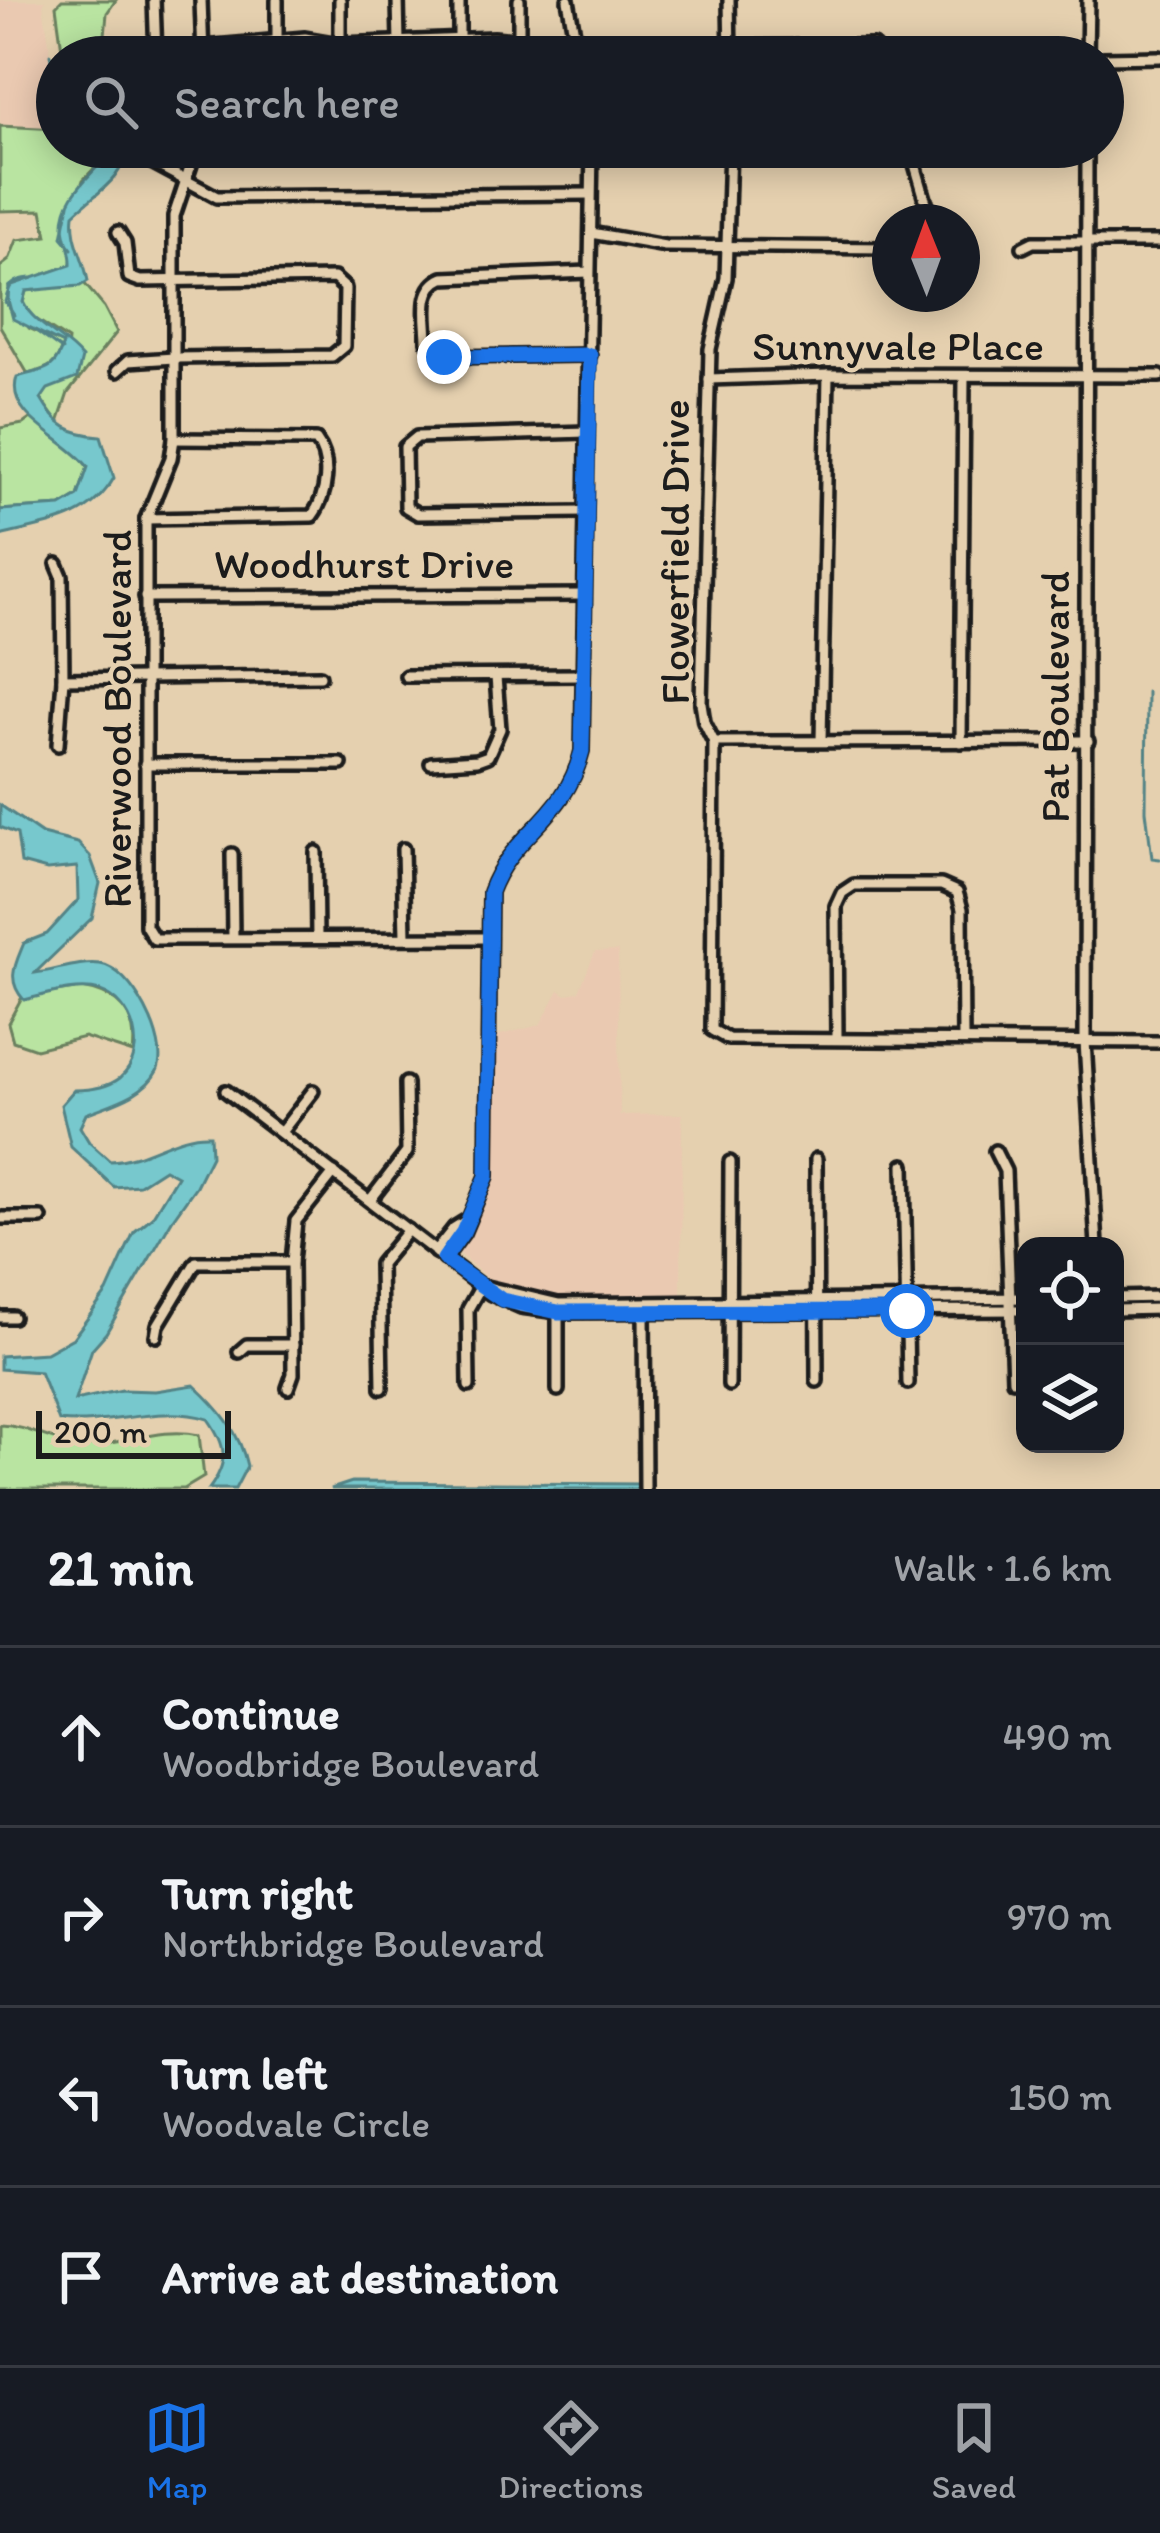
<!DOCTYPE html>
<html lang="en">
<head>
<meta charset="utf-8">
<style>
  body { margin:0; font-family:Itim,sans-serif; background:#242831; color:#f1f3f6 }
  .controls { position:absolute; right:36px; bottom:36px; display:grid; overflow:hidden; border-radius:24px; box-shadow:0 6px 30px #0003 }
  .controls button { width:108px; height:108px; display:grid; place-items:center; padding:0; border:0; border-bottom:3px solid #363941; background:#171b24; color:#f1f3f6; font:60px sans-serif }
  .compass { position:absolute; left:872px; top:204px; width:108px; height:108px; border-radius:50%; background:#171b24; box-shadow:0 6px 30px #0003; rotate:359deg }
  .scale { position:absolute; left:36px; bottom:30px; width:195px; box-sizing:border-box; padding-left:12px; border:6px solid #1c1c1c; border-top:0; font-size:33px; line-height:42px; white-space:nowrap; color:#1c1c1c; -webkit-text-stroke:9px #e5d0af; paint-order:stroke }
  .stop { position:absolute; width:36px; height:36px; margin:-27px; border:9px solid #1a73e8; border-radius:50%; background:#fff }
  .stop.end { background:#1a73e8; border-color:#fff; box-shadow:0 3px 12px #0008 }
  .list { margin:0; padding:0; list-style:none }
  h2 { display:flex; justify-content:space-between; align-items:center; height:156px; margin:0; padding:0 48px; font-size:51px }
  h2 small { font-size:39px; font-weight:400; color:#9ea1a6 }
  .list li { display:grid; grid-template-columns:78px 1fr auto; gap:36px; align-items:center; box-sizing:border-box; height:180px; padding:0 48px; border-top:3px solid #363941 }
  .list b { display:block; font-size:45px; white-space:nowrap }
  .list p { margin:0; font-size:39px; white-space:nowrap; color:#9ea1a6 }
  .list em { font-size:39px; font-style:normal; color:#9ea1a6 }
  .icon { flex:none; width:66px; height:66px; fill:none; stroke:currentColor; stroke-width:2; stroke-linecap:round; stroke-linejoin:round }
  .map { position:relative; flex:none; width:1160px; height:1489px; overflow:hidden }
  .search { position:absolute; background:#171b24; box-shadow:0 6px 30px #0003; left:36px; right:36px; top:36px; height:132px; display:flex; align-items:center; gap:30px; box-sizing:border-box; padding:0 42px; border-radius:66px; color:#9ea1a6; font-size:45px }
  .sheet { height:876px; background:#171b24 }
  nav { display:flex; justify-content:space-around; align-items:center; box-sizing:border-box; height:168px; border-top:3px solid #363941; background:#171b24; font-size:33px; color:#9ea1a6 }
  nav a { display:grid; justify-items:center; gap:6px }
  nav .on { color:#1a73e8 }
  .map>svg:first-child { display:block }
  .built { fill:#eac9b1 }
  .green { fill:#b9e4a1; stroke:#6a805e; stroke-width:3 }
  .water { fill:#77c8cd; stroke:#538386; stroke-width:3 }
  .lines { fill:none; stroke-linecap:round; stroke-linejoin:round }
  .stream { stroke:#538386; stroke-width:3 }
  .minor-casing { stroke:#1c1c1c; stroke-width:18 }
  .minor { stroke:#e5d0af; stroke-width:9 }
  .route { stroke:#1a73e8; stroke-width:15 }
  .labels { text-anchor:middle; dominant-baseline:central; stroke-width:9; stroke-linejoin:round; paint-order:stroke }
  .street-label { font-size:42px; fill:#1c1c1c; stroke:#e5d0af }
</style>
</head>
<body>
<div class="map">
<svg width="1160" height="1489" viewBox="0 0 1160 1489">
  <rect width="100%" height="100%" fill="#e5d0af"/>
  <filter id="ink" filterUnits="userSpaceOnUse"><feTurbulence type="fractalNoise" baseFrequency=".00833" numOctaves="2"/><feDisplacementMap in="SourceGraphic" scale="24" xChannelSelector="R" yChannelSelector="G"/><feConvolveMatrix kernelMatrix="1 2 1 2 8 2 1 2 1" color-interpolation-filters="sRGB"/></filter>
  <g filter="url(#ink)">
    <g class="built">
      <path d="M0 0H45L43 5 57 94V129L0 126Z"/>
      <path d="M618 951 620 1115 682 1114 681 1296 538 1295 487 1278 459 1253 496 1172 492 1037 540 1025 559 990 566 995 579 991 595 952Z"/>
    </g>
    <g class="green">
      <path d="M62 0H116L107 13 103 57H63L56 6Z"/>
      <path d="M0 126 57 129V147H102L109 153 83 180 65 237 72 249 71 265 9 287 29 328 63 344C57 366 49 368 28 374L0 326V267L9 260 17 240 47 236 42 210 0 211Z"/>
      <path d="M84 283 104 307 117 332 68 393 58 423 41 399 47 389 64 380 68 340 28 314 23 303 26 291Z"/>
      <path d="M31 418 70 446 88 467 78 496 61 506 0 510V428L23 424Z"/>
      <path d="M82 988C119 994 138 1015 133 1053L84 1037 36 1049 13 1041 8 1023 22 997Z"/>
      <path d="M0 1425C29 1426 46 1440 74 1444 117 1450 156 1425 199 1435L204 1477 184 1489H0Z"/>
    </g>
    <g class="water">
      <path d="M102 147H125C127 178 94 194 74 214 71 241 83 254 88 281L80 286 26 291 23 302C34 325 65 337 82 358L77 378 48 389 41 399C56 426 71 434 101 436L114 478C88 523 45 524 0 536V510L61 506 78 496 88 467C69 440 4 417 17 377 43 369 55 373 63 344L13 319 8 300 9 286 71 265C72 250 65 242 64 227 63 194 91 177 109 153Z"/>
      <path d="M0 805 42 834 78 843 90 856 100 883 92 918 35 973C55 971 80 961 100 964 131 967 171 1044 157 1071 144 1096 110 1104 86 1114L80 1127 89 1142 110 1161C146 1160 176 1133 210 1135L211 1156 196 1186 172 1220 106 1333 92 1349 75 1400 122 1390 155 1391 194 1385C219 1408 240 1432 247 1466L235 1489H209C229 1462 227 1446 208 1419 158 1404 110 1427 59 1421L40 1372 0 1369V1356L46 1353 73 1338 107 1292 134 1232 152 1217 177 1176 164 1169 139 1185 114 1187 71 1147 61 1105 74 1090C89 1090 107 1088 120 1078 149 1053 134 1002 100 991 78 984 46 995 24 1000 6 980 15 965 24 943L47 934 78 900 77 867 47 870 21 863 17 834 0 827Z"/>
      <path d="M352 1482 642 1484V1489H331Z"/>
    </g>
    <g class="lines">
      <g class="stream">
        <path d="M50 54 53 74"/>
        <path d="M69 204 62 237 72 249"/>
        <path d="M14 315 5 302C9 285 13 279 31 278"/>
        <path d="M36 331 62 350"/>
        <path d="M1147 692 1146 811 1152 858 1160 859"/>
      </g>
      <g class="minor-casing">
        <g id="minor">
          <path d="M154 0 156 57"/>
          <path d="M201 0 203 57"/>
          <path d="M277 0V43"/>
          <path d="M340 0V44"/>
          <path d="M398 0 399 43"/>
          <path d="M459 0V41"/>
          <path d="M519 0V43"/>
          <path d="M568 0 574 33 586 57"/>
          <path d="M729 0 730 57"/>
          <path d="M203 47 305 38 340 44 494 38 542 43 563 40 574 33"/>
          <path d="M730 47 873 46 883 57"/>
          <path d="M990 49 1004 54 1083 57"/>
          <path d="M1087 57 1088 0"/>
          <path d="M1103 58 1160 57"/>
          <path d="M154 147 146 159 217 197 590 194"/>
          <path d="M197 147 174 216V439L171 458 146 519V926L154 939 487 938"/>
          <path d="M730 147 726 278 710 349 701 703 704 722 714 742 712 1030 728 1039 1160 1042"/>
          <path d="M910 147 927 206V222"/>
          <path d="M1062 147H1087L1085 1041 1097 1246"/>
          <path d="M591 233 665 246 890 248"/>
          <path d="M1023 247 1033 242H1160"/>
          <path d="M589 272 443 278C418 289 427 319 427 342L444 357 590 355"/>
          <path d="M117 371 128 361 174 358 332 356 344 346 345 288 334 278 140 281 129 277 125 243 118 232"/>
          <path d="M709 379 828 375 1160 376"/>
          <path d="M585 512 418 514 406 507 405 447 417 437 587 432"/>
          <path d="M146 519 312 516C327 496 332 461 316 440L174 439"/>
          <path d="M57 564 62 576 63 679 58 745"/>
          <path d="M145 597 583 595"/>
          <path d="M406 676 583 675"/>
          <path d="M63 679 320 676"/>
          <path d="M821 741 828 375"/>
          <path d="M714 742 1088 741"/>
          <path d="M961 742 964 377"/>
          <path d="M431 763 477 760 488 756 500 729 496 677"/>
          <path d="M145 764H341"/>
          <path d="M403 849 405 937"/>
          <path d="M316 852 317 938"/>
          <path d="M232 854 233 938"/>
          <path d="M837 1038 836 906 842 893 854 885H941L957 892 962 909 963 1039"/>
          <path d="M226 1091 491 1294 521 1307 558 1312 1025 1310"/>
          <path d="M282 1131 313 1091"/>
          <path d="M995 1151 1005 1171 1013 1380"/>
          <path d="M816 1159 817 1381"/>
          <path d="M904 1165 908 1383"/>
          <path d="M371 1199 407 1152 406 1083"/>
          <path d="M0 1218H41"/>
          <path d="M435 1252 454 1228 467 1220"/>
          <path d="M444 1259 463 1233 487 1176 490 892C512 832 565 821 582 751L592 147"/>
          <path d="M486 1287 558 1304 1025 1298"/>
          <path d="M1115 1298 1160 1297"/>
          <path d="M644 1308 645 1489"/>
          <path d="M1115 1310 1160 1309"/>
          <path d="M558 1312V1390"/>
          <path d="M0 1317H13"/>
          <path d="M156 1336 158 1325 196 1262H292"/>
          <path d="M239 1352 247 1345H293"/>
          <path d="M729 1385 730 1162"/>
          <path d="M469 1386 468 1309 481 1286"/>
          <path d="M288 1388 293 1374 292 1262 296 1221 334 1173"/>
          <path d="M382 1388 380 1264 408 1230"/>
        </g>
      </g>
      <use href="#minor" class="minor"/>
    </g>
  </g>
  <g class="lines" filter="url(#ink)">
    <path class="route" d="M444 357 590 355 582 751C565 821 512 832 490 892L487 1176 463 1232 444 1259 502 1300 558 1312 907 1311"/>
  </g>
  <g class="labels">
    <g class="street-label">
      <text x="898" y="345">Sunnyvale Place</text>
      <text transform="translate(674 552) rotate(-90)">Flowerfield Drive</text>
      <text x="364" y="563">Woodhurst Drive</text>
      <text transform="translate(1054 697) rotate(-90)">Pat Boulevard</text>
      <text transform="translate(116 719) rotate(-90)">Riverwood Boulevard</text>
    </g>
  </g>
</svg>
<div class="controls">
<button><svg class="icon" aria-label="locate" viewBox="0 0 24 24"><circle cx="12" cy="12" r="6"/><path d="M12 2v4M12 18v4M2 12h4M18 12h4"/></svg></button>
<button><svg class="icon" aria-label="layers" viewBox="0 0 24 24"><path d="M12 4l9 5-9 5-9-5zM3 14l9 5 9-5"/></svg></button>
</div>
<svg class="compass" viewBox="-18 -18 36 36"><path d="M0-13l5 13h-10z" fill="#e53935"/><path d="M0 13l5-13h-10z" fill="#9ea1a6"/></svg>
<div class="scale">200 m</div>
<div class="stop" style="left:907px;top:1311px"></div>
<div class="stop end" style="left:444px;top:357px"></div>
<div class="search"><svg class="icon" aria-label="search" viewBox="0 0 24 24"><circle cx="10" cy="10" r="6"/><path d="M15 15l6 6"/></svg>Search here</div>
</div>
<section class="sheet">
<h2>21 min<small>Walk · 1.6 km</small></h2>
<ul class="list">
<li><svg class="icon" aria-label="ahead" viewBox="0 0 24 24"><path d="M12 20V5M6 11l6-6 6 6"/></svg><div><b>Continue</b><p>Woodbridge Boulevard</p></div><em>490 m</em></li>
<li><svg class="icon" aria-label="right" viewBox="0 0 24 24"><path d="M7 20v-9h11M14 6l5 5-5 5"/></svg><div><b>Turn right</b><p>Northbridge Boulevard</p></div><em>970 m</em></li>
<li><svg class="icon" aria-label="left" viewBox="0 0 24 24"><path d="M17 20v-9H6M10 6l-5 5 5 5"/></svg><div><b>Turn left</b><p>Woodvale Circle</p></div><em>150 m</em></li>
<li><svg class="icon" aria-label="arrive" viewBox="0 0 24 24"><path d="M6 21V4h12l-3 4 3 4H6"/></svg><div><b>Arrive at destination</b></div></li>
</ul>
</section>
<nav>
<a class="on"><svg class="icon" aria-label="map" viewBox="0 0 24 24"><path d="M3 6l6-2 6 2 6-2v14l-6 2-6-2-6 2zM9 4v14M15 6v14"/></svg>Map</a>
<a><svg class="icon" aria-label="directions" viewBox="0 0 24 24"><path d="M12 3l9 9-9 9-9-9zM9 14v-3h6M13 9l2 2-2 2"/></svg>Directions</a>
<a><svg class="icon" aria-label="saved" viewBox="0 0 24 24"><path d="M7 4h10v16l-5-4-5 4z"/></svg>Saved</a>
</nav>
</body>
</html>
